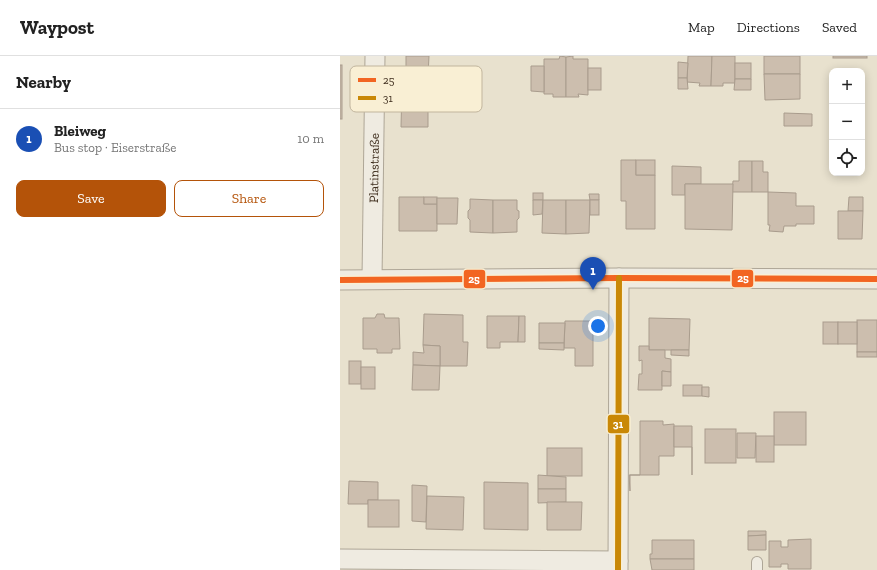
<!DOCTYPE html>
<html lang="en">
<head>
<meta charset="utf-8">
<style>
  body { margin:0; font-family:"Zilla Slab",serif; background:#f6f6f6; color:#222 }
  .controls { position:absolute; right:12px; top:12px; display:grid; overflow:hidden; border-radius:8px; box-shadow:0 2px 10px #0003 }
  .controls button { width:36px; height:36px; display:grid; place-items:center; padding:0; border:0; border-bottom:1px solid #e0e0e0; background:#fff; color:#222; font:20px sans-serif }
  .you { position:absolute; left:258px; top:270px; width:14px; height:14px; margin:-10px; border:3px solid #fff; border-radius:50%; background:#1a73e8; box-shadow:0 0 0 6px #1a73e833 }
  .badge { display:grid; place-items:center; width:26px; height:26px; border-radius:50%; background:#b45309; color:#fff; font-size:13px; font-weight:700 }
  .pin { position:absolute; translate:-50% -33px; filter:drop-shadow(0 1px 2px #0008) }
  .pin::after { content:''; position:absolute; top:21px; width:14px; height:12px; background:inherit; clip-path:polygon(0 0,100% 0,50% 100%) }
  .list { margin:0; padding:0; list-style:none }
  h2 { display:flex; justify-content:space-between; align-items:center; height:52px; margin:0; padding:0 16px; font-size:17px }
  h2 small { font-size:13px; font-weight:400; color:#767676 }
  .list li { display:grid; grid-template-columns:26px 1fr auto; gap:12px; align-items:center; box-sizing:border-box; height:60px; padding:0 16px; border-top:1px solid #e0e0e0 }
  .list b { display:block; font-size:15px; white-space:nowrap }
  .list p { margin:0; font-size:13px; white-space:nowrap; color:#767676 }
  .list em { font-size:13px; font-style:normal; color:#767676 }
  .actions { display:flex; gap:8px; padding:12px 16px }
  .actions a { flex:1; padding:9px 0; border:1px solid #b45309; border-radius:8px; text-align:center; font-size:14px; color:#b45309 }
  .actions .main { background:#b45309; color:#fff }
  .icon { flex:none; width:22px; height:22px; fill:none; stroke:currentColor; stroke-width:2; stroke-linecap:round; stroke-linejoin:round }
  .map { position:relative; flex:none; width:537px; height:514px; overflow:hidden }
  header { display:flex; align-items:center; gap:24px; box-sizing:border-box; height:56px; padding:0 20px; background:#fff; border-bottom:1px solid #e0e0e0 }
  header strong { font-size:19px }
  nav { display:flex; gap:22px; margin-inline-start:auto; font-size:14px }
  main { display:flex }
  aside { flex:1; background:#fff }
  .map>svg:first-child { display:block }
  .building { fill:#ccbeae; stroke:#a99c8d }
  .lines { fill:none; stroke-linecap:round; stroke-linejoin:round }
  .service-casing { stroke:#aea697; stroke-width:12 }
  .minor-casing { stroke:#aea697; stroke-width:21 }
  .service { stroke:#efebe1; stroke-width:10 }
  .minor { stroke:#efebe1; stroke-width:19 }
  .bus-1-casing { stroke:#f9efd4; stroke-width:9 }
  .bus-2-casing { stroke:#f9efd4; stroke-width:9 }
  .bus-1 { stroke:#f26522; stroke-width:6 }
  .bus-2 { stroke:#c98807; stroke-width:6 }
  .labels { text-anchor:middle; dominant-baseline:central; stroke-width:3; stroke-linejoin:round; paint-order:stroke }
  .street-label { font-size:13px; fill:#3e2d1d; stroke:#f9efd4 }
  .key { fill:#f9efd4; stroke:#c1b59d; stroke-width:1 }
  .key-label { font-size:11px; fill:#3e2d1d }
  .line-badge { stroke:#f9efd4; stroke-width:1.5 }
  .badge-label { font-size:11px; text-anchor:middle; font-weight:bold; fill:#fff }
</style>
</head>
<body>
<header>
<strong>Waypost</strong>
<nav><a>Map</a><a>Directions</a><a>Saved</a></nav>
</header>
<main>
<aside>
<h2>Nearby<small></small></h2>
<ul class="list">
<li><span class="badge" style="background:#1a4fb4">1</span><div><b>Bleiweg</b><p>Bus stop · Eiserstraße</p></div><em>10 m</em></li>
</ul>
<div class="actions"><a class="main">Save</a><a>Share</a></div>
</aside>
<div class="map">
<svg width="537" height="514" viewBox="0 0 537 514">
  <rect width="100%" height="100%" fill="#e8e1ce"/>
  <g class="building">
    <path d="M66 0H89L88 20H66Z"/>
    <path d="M220 0 226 1V41H213V38H204V3H219Z"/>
    <path d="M233 0V3H248V39L238 38 239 41H226V1Z"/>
    <path d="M348 0H372L371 30H359L360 27 347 26Z"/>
    <path d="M372 0H395V27H383V30H371Z"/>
    <rect x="424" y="0" width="36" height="18"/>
    <rect x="493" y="0" width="34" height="2"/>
    <path d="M338 6 348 7 347 22H338Z"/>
    <rect x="395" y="7" width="16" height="16"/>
    <rect x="0" y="9" width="2" height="54"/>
    <path d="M191 10H204V36L191 35Z"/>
    <rect x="248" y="12" width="13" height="22"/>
    <path d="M424 18H460V43L425 44Z"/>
    <path d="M67 19 88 20V30H92V44H88V71H61L62 29H67Z"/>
    <path d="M338 22H347L348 33H338Z"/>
    <path d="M395 23H411V34H394Z"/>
    <path d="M444 57 472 58V70H444Z"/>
    <path d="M281 104H296V119H315V173H286V145H281Z"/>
    <rect x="296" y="104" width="19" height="15"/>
    <path d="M399 105H412V136H392L393 125H399Z"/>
    <path d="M412 105H423V116H428V136H412Z"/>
    <path d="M332 110 361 111V128H345V139H332Z"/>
    <path d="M345 128H393L392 174 345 173Z"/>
    <path d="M428 136 456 137V150H474V168H456V170H444L443 176 429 175 430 169H428Z"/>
    <rect x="193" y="137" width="10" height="7"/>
    <path d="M249 138H259V144H250Z"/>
    <path d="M59 141H84V148H97V175H59Z"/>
    <rect x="84" y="141" width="13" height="7"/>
    <path d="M509 141H523V155H508Z"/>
    <path d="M97 142H118L117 168H97Z"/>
    <path d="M130 143 153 144V177L130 176V164L128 162V155L130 153Z"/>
    <path d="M153 144H177V154L179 155V162L177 164V176L153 177Z"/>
    <path d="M193 144H203L202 158 193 159Z"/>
    <path d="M203 144H226V178L202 177Z"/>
    <path d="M226 144H250L249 177 226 178Z"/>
    <rect x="250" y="144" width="9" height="15"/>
    <path d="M498 155H523L522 183H498Z"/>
    <path d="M37 258H44L45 262H59L60 293H52V297H37V293H23V262H35Z"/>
    <path d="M84 258 123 259V286H128L127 310H100V290L83 289Z"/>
    <path d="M147 260H179L178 286H160V292H147Z"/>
    <path d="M179 260H185V286H178Z"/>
    <path d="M309 262 350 263 349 294H309Z"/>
    <rect x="517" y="264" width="20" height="32"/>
    <path d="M225 265H253V310H235V292H224Z"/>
    <rect x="483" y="266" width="15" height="22"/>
    <rect x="498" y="266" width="19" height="22"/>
    <path d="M199 267H225L224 287H199Z"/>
    <path d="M199 287H224V294L199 293Z"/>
    <path d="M83 289 100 290V310L73 309V296L84 297Z"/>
    <path d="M299 290H309V294H325V302L331 303V316L322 315V334H298L299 318H302V304L299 305Z"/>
    <path d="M331 294H349V300L331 299Z"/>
    <rect x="517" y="296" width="20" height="5"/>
    <rect x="9" y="305" width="12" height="23"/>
    <path d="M73 309 100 310 99 334H72Z"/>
    <rect x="21" y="311" width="14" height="22"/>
    <path d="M322 315 331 316V330H322Z"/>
    <rect x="343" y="329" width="19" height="11"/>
    <path d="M362 331H369V341L362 340Z"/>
    <rect x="434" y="356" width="32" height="33"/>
    <path d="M300 365H323V369L334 368V400H319V419H290V435L289 419H300Z"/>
    <path d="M334 370H352V419V391H334Z"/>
    <rect x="365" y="373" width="31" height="34"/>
    <path d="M397 377H416L415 402H397Z"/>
    <rect x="416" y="380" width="18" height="26"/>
    <rect x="207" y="392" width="35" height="28"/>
    <path d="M198 419 226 421V433H198Z"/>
    <path d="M9 425 38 426V444H28V448H8Z"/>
    <path d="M144 426 188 427V474L144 473Z"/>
    <path d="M72 429 87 430 86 466 72 465Z"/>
    <path d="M198 433H226V446L198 447Z"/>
    <path d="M87 440 124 441 123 474 86 473Z"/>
    <rect x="28" y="444" width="31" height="27"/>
    <path d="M207 446H242L241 474H207Z"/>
    <path d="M408 475H426V479L408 480Z"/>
    <path d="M426 479V494H408V480Z"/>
    <path d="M471 483V513H448V508H441V511H429V485H441V491H448V484Z"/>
    <path d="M312 484H354V503H310V498H312Z"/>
    <path d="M310 503H354V514H312Z"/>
  </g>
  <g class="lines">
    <g class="service-casing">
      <path id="service" d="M417 506V514"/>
    </g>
    <g class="minor-casing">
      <g id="minor">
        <path id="s1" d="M32 223 35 0"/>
        <path d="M0 224 279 222 537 223"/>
        <path d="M0 503 278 505"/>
        <path d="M278 514 279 222"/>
      </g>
    </g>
    <use href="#service" class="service"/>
    <use href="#minor" class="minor"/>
    <g class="bus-1-casing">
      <path id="bus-1" d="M0 224 279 222 537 223"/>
    </g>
    <g class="bus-2-casing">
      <path id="bus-2" d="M278 514 279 222"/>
    </g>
    <use href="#bus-1" class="bus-1"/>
    <use href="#bus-2" class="bus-2"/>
  </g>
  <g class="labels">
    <g class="street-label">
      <text stroke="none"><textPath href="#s1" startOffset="111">Platinstraße</textPath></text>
    </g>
  </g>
  <rect x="10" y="10" width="132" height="46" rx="6" class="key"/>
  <rect x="18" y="22" width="18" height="4" fill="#f26522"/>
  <rect x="18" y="40" width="18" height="4" fill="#c98807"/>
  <g class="key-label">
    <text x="43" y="28">25</text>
    <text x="43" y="46">31</text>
  </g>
  <g class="line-badge">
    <rect x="391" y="213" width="23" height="19" rx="4" fill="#f26522"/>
    <rect x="123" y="213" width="23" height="20" rx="4" fill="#f26522"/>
    <rect x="267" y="358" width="23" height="20" rx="4" fill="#c98807"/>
  </g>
  <g class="badge-label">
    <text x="403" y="226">25</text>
    <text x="134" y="227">25</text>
    <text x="278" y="372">31</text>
  </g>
</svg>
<div class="controls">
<button>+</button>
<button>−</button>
<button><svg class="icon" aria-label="locate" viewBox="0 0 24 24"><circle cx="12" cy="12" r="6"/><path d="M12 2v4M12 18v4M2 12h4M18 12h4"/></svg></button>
</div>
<div class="you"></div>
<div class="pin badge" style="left:253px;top:234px;background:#1a4fb4">1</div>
</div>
</main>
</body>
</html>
